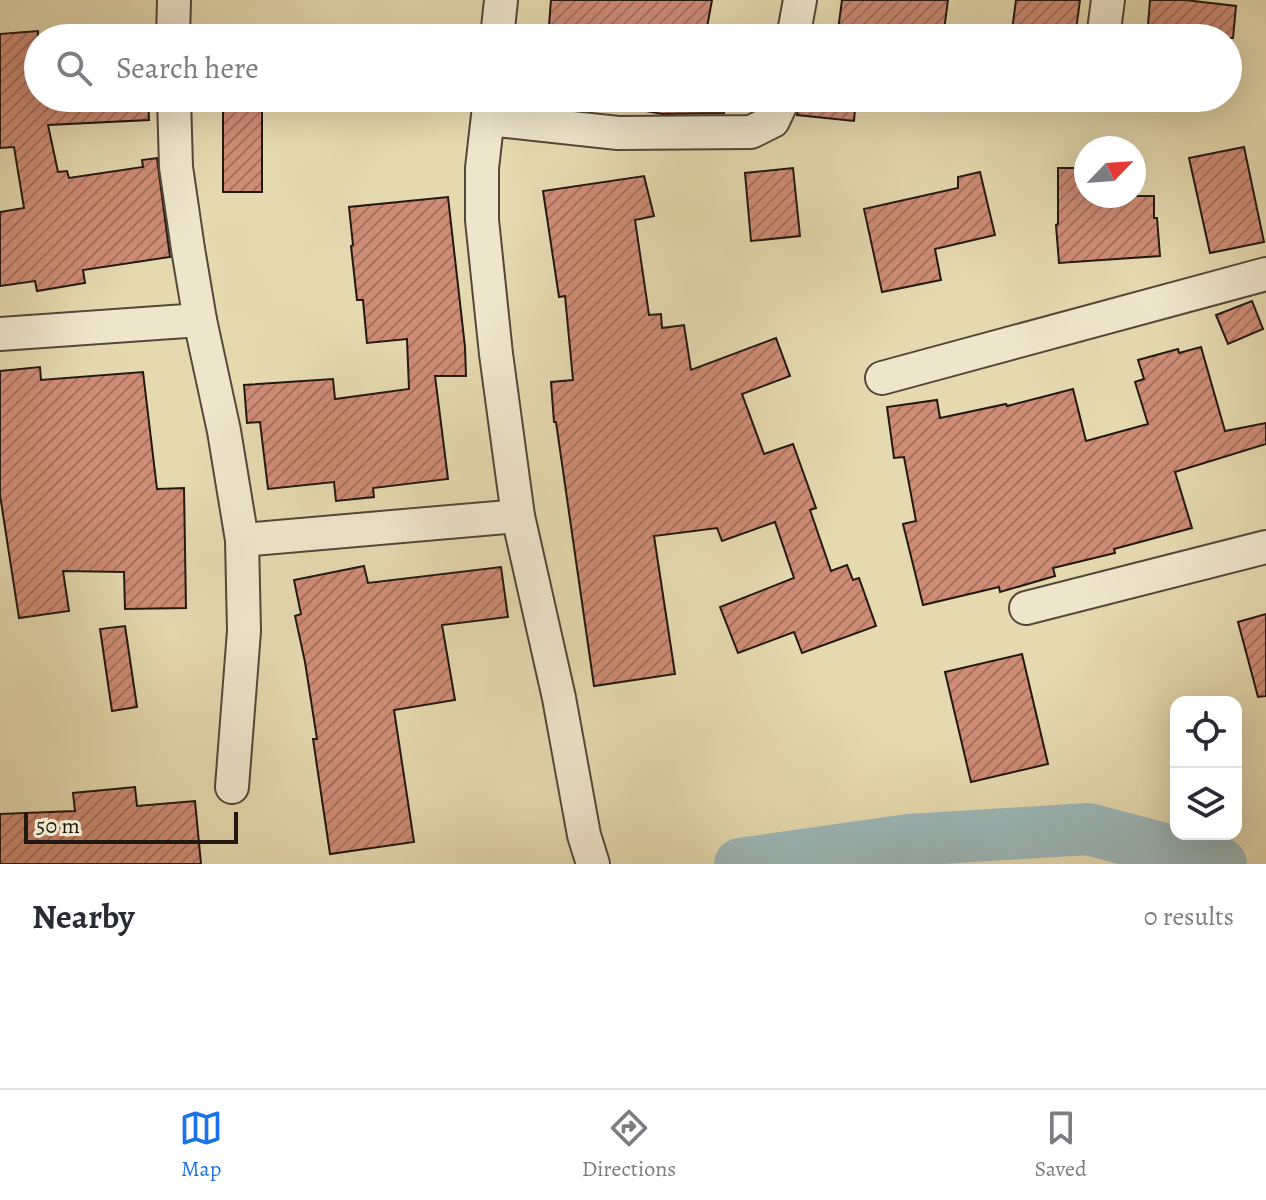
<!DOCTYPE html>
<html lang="en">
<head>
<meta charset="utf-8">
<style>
  body { margin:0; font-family:Alegreya,serif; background:#f7f7f7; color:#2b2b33 }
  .controls { position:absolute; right:24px; bottom:24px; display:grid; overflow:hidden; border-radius:16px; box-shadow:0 8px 32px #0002 }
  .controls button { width:72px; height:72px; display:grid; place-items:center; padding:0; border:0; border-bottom:2px solid #e1e1e2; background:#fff; color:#2b2b33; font:40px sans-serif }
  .compass { position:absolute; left:1074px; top:136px; width:72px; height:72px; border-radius:50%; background:#fff; box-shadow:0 8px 32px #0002; rotate:65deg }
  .scale { position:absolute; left:24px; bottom:20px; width:214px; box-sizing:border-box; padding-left:8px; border:4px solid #231811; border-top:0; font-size:22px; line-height:28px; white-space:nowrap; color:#231811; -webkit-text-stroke:6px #eee6cb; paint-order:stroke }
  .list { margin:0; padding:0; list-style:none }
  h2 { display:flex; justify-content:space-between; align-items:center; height:104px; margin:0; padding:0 32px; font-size:34px }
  h2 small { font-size:26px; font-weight:400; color:#7c7c81 }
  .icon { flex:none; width:44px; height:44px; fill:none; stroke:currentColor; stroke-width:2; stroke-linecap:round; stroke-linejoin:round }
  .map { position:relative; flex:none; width:1266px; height:864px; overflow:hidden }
  .search { position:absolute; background:#fff; box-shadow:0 8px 32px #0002; left:24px; right:24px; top:24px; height:88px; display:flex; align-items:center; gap:20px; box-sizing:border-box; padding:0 28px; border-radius:44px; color:#7c7c81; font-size:30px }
  .sheet { height:224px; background:#fff }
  nav { display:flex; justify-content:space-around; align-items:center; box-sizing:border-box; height:112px; border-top:2px solid #e1e1e2; background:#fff; font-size:22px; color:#7c7c81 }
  nav a { display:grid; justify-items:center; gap:4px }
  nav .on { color:#1a73e8 }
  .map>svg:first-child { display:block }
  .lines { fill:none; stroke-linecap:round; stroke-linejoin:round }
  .river { stroke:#9cb7b7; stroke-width:52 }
  .building { fill:url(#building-hatch); stroke:#231811; stroke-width:2 }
  .minor-casing { stroke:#544838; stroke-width:36 }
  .minor { stroke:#eee6cb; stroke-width:32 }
</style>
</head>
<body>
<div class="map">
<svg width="1266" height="864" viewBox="0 0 1266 864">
  <defs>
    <pattern id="building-hatch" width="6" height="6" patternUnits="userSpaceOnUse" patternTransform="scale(2)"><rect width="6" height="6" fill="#cf8c75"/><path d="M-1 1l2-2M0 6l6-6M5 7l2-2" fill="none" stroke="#a8715f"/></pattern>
  </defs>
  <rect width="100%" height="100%" fill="#e5d9af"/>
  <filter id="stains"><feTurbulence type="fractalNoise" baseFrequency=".0025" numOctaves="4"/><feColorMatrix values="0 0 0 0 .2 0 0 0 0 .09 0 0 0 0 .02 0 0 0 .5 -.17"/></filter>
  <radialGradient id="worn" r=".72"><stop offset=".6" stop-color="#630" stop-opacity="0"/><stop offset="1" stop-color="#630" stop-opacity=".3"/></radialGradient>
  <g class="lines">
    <path class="river" d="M740 864 909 840 1088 829 1221 864"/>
  </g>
  <g class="building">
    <path d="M551 0H712L705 38H624L596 36V38H548Z"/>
    <path d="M842 0H948L943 38H837Z"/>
    <path d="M1016 0H1080L1075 38H1011Z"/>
    <path d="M1150 0H1185L1236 6 1233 38H1147Z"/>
    <path d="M38 31V98H148L149 120 48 125 58 172 67 171 69 178 143 167 142 160 157 158 170 257 83 270 85 283 37 291 35 281 0 286V212L24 208 14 147 0 148V34Z"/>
    <rect x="223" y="98" width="39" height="94"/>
    <path d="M641 98H727L724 113 662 114 640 110Z"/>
    <path d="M800 98H856L854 121 797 115Z"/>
    <path d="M1244 147 1264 242 1210 253 1189 158Z"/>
    <path d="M793 168 800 236 751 241 745 173Z"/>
    <path d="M1058 168H1086V196H1154V218H1157L1160 256 1059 263 1056 225 1058 224Z"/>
    <path d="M980 172 995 235 935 249 941 280 882 292 864 209 958 188V177Z"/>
    <path d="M644 176 654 216 635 220 649 315 661 314 662 328 684 325 691 370 776 338 790 376 742 394 764 454 793 444 816 508 810 510 831 571 847 565 853 580 859 578 876 626 802 653 794 632 738 653 720 607 794 578 775 522 722 541 717 528 654 536 675 674 594 686 556 422H554L551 382 573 380 565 296 559 297 543 191Z"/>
    <path d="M448 197 465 347 466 376H435L448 479 373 488 374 497 336 501 334 482 268 489 260 422 247 423 244 385 333 379 335 399 409 389 407 339 367 343 363 300H357L351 246 353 245 349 207Z"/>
    <path d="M1252 301 1263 329 1228 344 1216 315Z"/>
    <path d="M1201 347 1225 431 1266 423V444L1175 472 1192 528 1114 549 1115 553 1053 568 1055 576 1000 592 999 587 923 605 903 524 916 521 904 457 894 458 887 407 937 400 940 418 1006 404 1007 406 1073 389 1086 441 1148 424 1135 382 1144 379 1138 360 1178 349 1179 353Z"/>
    <path d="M40 367 41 380 143 372 157 489 184 488 186 608 125 609 124 572 63 571 69 611 19 618 0 495V371Z"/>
    <path d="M364 566 368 583 501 567 508 617 442 625 455 700 394 710 414 842 330 854 313 739H317L305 662 295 616 301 614 294 580Z"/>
    <path d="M1266 614V696L1258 697 1238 622Z"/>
    <path d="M125 626 137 707 112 711 100 629Z"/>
    <path d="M1022 654 1048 764 971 782 945 672Z"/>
    <path d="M135 787 137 806 195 801 201 864H0V814L75 811 73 793Z"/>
  </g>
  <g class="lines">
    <g class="minor-casing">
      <g id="minor">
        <path d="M173 38 174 0"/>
        <path d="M497 38 501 0"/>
        <path d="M793 38 800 0"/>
        <path d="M1103 38 1108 0"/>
        <path d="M174 98 176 167 188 249 200 320 224 431 242 540 244 631 232 787"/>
        <path d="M490 98 482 168V220L496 354 518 516 559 698 584 835 593 864"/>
        <path d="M488 119 618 133 751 132 773 121 780 106 782 98"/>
        <path d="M0 334 200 320"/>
        <path d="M882 378 1266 274"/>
        <path d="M242 540 518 516"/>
        <path d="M1026 608 1266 547"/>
      </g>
    </g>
    <use href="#minor" class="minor"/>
  </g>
  <rect width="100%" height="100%" filter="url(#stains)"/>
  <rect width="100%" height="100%" fill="url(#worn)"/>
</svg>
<div class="controls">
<button><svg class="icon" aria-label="locate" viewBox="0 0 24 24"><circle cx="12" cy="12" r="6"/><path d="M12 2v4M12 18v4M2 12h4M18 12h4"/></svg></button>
<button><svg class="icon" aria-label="layers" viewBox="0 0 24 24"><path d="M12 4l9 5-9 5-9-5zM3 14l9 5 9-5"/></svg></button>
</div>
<svg class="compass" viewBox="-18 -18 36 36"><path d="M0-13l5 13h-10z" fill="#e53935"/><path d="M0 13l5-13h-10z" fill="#7c7c81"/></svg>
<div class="scale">50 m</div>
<div class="search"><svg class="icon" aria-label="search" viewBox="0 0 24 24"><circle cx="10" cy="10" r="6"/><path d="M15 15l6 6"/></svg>Search here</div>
</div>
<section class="sheet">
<h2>Nearby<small>0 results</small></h2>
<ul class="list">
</ul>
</section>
<nav>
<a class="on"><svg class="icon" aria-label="map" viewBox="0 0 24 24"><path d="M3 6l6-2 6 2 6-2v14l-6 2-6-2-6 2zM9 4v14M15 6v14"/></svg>Map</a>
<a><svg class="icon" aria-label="directions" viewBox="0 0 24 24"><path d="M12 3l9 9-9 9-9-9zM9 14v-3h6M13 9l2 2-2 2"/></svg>Directions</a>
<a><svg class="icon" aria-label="saved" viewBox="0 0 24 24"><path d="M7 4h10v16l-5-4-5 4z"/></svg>Saved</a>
</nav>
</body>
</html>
